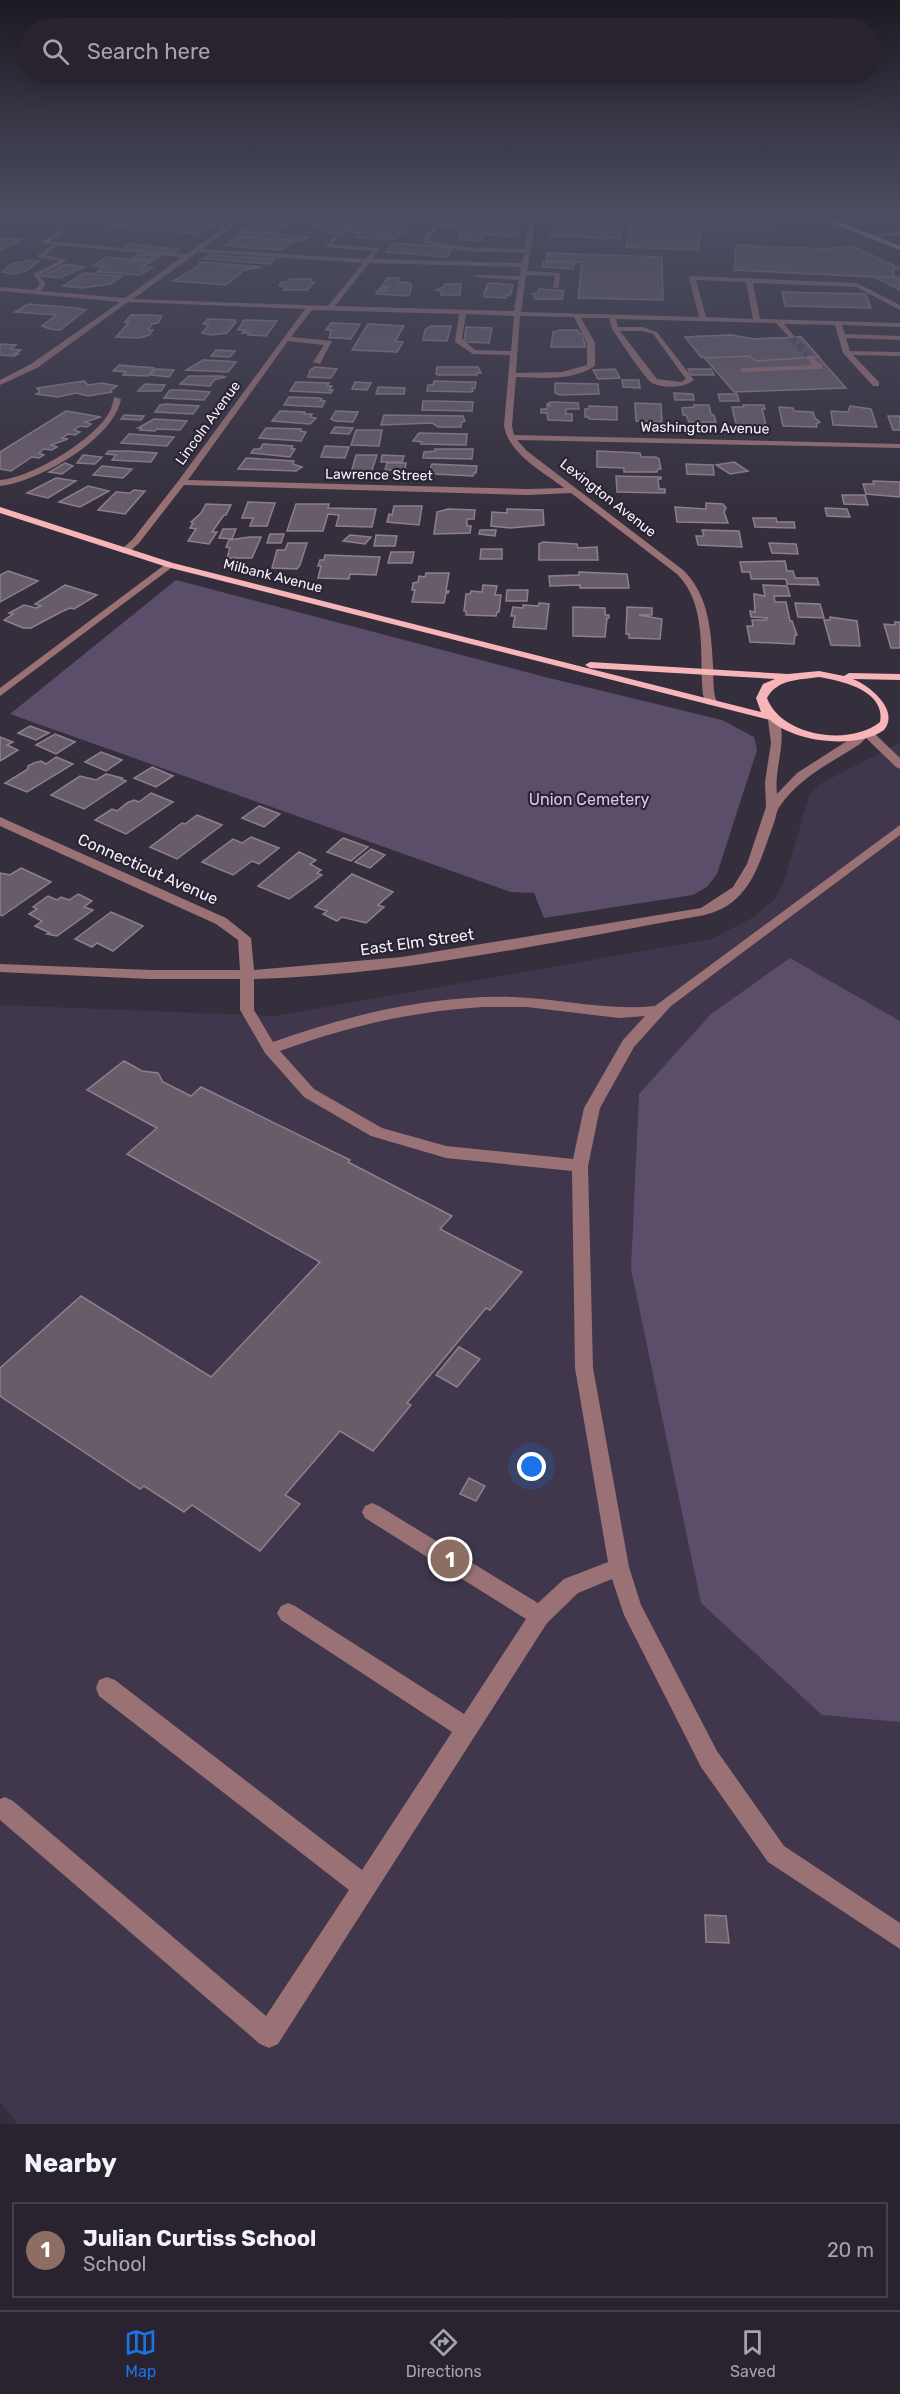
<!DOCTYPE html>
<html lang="en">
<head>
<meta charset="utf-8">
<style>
  body { margin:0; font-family:Rubik,sans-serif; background:#342f3a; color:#f1f3f6 }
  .you { position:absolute; left:532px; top:1467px; width:21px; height:21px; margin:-15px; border:4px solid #fff; border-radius:50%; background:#1a73e8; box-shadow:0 0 0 9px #1a73e833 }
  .badge { display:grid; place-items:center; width:39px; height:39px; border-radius:50%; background:#1a73e8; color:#fff; font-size:20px; font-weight:700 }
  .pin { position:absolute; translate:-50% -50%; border:3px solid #fff; box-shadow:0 2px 6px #0006 }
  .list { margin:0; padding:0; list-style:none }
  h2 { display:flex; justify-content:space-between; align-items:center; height:78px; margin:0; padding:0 24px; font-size:26px }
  h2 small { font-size:20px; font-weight:400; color:#a5a4aa }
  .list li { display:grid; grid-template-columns:39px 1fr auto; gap:18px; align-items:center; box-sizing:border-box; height:96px; margin:0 12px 12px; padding:0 12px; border:2px solid #44404a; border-radius:0px }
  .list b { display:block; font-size:22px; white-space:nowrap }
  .list p { margin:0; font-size:20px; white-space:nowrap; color:#a5a4aa }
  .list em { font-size:20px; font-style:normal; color:#a5a4aa }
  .icon { flex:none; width:33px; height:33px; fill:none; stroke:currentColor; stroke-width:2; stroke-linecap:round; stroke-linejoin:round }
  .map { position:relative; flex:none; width:900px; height:2124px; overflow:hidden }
  .search { position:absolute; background:#28232e; box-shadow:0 6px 24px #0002; left:18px; right:18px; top:18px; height:66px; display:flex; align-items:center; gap:15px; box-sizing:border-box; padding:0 21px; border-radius:33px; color:#a5a4aa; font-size:22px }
  .sheet { height:186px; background:#28232e }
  nav { display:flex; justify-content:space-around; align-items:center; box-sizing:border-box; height:84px; border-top:2px solid #44404a; background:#28232e; font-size:16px; color:#a5a4aa }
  nav a { display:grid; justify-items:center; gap:3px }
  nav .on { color:#1a73e8 }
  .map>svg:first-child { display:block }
  .built { fill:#40374c }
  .green { fill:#5a4e6a }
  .building { fill:#695c69; stroke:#8d808d; stroke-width:1.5 }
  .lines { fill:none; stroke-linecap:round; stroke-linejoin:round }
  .minor-tunnel { stroke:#524c5a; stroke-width:7; stroke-dasharray:7 3; stroke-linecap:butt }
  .minor { fill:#9a7174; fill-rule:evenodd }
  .major { fill:#f7b4b9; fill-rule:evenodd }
  .labels { text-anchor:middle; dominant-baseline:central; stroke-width:4.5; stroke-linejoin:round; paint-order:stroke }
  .far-street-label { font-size:14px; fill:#f6f2fb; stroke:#2b2533 }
  .park-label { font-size:16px; fill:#dbc1fc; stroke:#2b2533 }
  .street-label { font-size:16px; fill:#f6f2fb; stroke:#2b2533 }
</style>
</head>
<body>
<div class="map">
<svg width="900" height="2124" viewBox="0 0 900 2124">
  <rect width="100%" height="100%" fill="#352f3d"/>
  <path class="built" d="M900 743V2124H18L0 2102V1005L275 1016 711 939 752 918 775 899 784 882 809 796 820 784Z"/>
  <g class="green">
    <path d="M176 580 545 677 722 720 754 737 757 750 717 874 707 887 693 895 544 918 534 893 511 892 10 714Z"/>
    <path d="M790 958 900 1021V1722L822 1715 701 1603 631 1269 639 1094 711 1014Z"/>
  </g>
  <g class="building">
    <path d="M131 212H155L223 217 199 234 108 227Z"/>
    <path d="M269 212H300L285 224 257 222Z"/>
    <path d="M300 212H334L319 224H285Z"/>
    <path d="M334 212H351L330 229 317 228Z"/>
    <path d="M351 212H367L342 234 326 233Z"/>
    <path d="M367 212H384L359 234 346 230Z"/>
    <path d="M384 212H427L419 220H416L394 240 355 237Z"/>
    <path d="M427 212H451L464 213 460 227 416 222Z"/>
    <path d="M464 213 489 215 482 241 458 240Z"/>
    <path d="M900 213V222L886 221 879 217Z"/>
    <path d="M489 215 522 216 517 236 484 235Z"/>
    <path d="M554 217 604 218 602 238 551 236Z"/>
    <path d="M604 218 623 219 620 238H602Z"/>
    <path d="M622 219 626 218 775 222V232L701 229 698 250 626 247 631 226 621 225Z"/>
    <path d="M253 224 284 226 274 233 244 231Z"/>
    <path d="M241 232 274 234 308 237 300 241 235 236Z"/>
    <path d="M236 237 268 239 292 241 281 250 225 246Z"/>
    <path d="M0 238 21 239 19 240H22L0 251Z"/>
    <path d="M129 244 179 249 172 253 121 249Z"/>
    <path d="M394 244H407L452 248 448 257 385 252Z"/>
    <path d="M736 245 828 249 852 246 900 268 893 269 894 276 897 278 734 270Z"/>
    <path d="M547 253 662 257 663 300 578 298 582 262 546 261Z"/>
    <path d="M139 254 161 256 153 260 131 259Z"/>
    <path d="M210 254 211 255 275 259 270 264 204 259Z"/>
    <path d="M106 257 151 262 142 266 153 267 140 275 97 272 104 267 93 266Z"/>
    <path d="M31 260 39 261 26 271 15 274 2 272 11 264Z"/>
    <path d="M543 262 574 263 573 269 542 267Z"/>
    <path d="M199 263 201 262 262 267 244 270 226 285 173 281 197 267Z"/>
    <path d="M66 264 84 267 60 278 42 276Z"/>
    <path d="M84 273 105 275 122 276 110 284 82 288 63 286Z"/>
    <path d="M872 276 900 278V290Z"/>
    <path d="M387 278H400L398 282 410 283 409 285H412L409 296 376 294 377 291H389L379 290 380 288H386L387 287 382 286Z"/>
    <path d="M290 279H312L311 282H315L307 290H284L286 287 279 286 281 282H288Z"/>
    <path d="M496 283 513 285 510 296 506 295V298L484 297V291L488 289H486L487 284Z"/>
    <path d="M445 284H461L460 295H441L442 291 435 290 444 287Z"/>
    <path d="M539 289 564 291 562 299H535L533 294 537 293Z"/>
    <path d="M782 292 866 294 871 308 785 306Z"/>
    <path d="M28 304 77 308 86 310 60 330 50 329 42 326 56 315 15 312Z"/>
    <path d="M131 315H147L162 316 158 323 152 324 148 330H153L149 335 140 338 116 337 129 322H125Z"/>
    <path d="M208 319 235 320 234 322H236L227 333 212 335 202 333 209 325 203 324Z"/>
    <path d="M244 320 277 321 266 336 248 335 249 333H242L245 330H238Z"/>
    <path d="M331 323 360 324 351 339 338 338H329L331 330H326Z"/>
    <path d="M368 324 404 326 395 341 403 342 397 352 352 350Z"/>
    <path d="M431 326H451L447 341 423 340 425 330Z"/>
    <path d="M466 327 492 328 489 343 464 342Z"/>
    <path d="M560 330H578L580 334H585L583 342H585V347H551L553 332Z"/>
    <path d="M732 335 735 340 801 337 846 388 734 392 703 356H701L687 337Z"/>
    <path d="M732 335 754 339 801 337 819 357 756 361 749 356 709 358 701 357 685 337Z"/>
    <path d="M0 344 16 345 11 349 21 350 14 354H18L15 356 0 355Z"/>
    <path d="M216 350 235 351 230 357 211 356Z"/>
    <path d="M203 360 226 361 236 362 228 372 186 370Z"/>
    <path d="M119 365 154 368 148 376 123 375 126 372 113 371Z"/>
    <path d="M315 367 337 369 331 378 308 377 310 370Z"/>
    <path d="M437 367H478L481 373H477V375H438L436 374Z"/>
    <path d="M156 369 174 370 169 377 150 375Z"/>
    <path d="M615 369 620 378 598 379 593 370Z"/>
    <path d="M688 369H711L714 375H691Z"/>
    <path d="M189 376H222L225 377 214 380 210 386 180 384Z"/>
    <path d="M622 380H639L640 388 623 387Z"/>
    <path d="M84 381 88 385 102 383 117 386 111 390 112 392 88 396 76 393 58 397 36 394 40 392 37 388Z"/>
    <path d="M434 381 468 382H476L475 388H472L473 391 470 392 427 391 428 385H433Z"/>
    <path d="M296 382 329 383 327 386H332L329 390H333L331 393 290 391Z"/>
    <path d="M355 382 371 383 367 390 352 389Z"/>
    <path d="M555 383 598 384 599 394 560 395 555 393Z"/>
    <path d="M145 384 165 385 161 391H138Z"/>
    <path d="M378 387 405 388 404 394H376Z"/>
    <path d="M170 390H182L210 392 204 400 164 398Z"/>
    <path d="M674 393 693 394 694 400H675Z"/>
    <path d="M718 394H737L739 401H720Z"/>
    <path d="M289 397 319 398 322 399 320 401H325L322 407 284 405Z"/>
    <path d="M423 401H436L473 402 472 411 422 410Z"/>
    <path d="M551 402 578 403 579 409H566V414H572V421L548 420 547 413H541V409H547V406H551L547 404Z"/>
    <path d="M635 403 661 404 662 422 636 421Z"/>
    <path d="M166 404 199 406 193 414 155 412 160 405Z"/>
    <path d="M694 405H709L711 414 714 415 716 422H689L686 415H683L682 408 694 407Z"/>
    <path d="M743 405H764L765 409H762L766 425 736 424 732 407H744Z"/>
    <path d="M589 406 617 407V420L589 419V417H585V409H589Z"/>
    <path d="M850 406 871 409 877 427 833 425 831 411 848 412Z"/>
    <path d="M779 407 793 408 794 411 813 412 815 418 820 422 816 424 817 427 783 426Z"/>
    <path d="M66 411 101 417 85 422 91 424 87 427 80 426 74 430 80 432 75 435 68 434 62 438 68 439 51 445 57 447 52 450 44 449 39 453 44 455 39 458 32 457 11 471 0 469V452Z"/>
    <path d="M280 411 305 412 304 414H312L310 417 316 418 310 424 272 421Z"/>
    <path d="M336 411 358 412 353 422 335 421 331 419Z"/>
    <path d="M124 415 144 416 141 420 121 419Z"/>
    <path d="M384 415 463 416 465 421 462 422 461 427H438L432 423 381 425Z"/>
    <path d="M888 416H900V430H893Z"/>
    <path d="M154 419 187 421 180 430 157 429 155 431 140 430 142 428H138Z"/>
    <path d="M335 427 353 428 349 434 331 433Z"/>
    <path d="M266 428 301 429 300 431 306 432 301 441 259 438Z"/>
    <path d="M356 430H382L379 446 351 445Z"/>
    <path d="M419 433 467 434 466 445 421 444 422 442 413 441Z"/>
    <path d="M129 434 174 437 167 446 121 443Z"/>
    <path d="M263 444 293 446 291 449H295L290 457 251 453 254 449H260Z"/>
    <path d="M325 446 349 447 345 458 321 457Z"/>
    <path d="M435 449H473L472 459 423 458 424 452 435 451Z"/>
    <path d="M109 451H128L157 453 151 462 112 460 116 455 106 454Z"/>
    <path d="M597 451 640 453 641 457H656L659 459 661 469H658L657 472H624V468L597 467Z"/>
    <path d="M83 455 102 457 95 464 77 463Z"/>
    <path d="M356 455H377L370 476 353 475 351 473Z"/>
    <path d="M382 455 404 456 402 462H381Z"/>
    <path d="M246 458 294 461 293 464 302 467 296 471 238 469Z"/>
    <path d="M734 462 748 471 730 474 716 465Z"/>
    <path d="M65 463 73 466 62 474 49 472Z"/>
    <path d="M387 463H406L405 470H385Z"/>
    <path d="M432 464 477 466 476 473H474L473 476 434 474V472H429Z"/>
    <path d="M686 464 713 465 714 475 687 474Z"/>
    <path d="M102 466 132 469 123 478 93 475Z"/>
    <path d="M616 476 661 477V479H658L659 489H665V493L617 492Z"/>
    <path d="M56 478 76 481 48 498 27 493Z"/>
    <path d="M873 481 900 482V497L866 494 863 484H874Z"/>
    <path d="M88 486 109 491 80 507 59 502Z"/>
    <path d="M134 490 145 491 125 514 98 510 116 492 130 493Z"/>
    <path d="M842 495H865L868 505 844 504Z"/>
    <path d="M248 502 275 503 267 526H250L253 518H242Z"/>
    <path d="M706 503 723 504 726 508 724 512 728 523 677 522 675 507 706 509Z"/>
    <path d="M206 504 231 505 226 515H224L212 532H217L209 544 188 541 196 529 190 528 193 523 191 522 201 513Z"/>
    <path d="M296 504H329L328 508 376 509 372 527 336 526 339 515 328 514 323 531H287Z"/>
    <path d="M394 506H422L419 525 387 522 389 514 392 515Z"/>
    <path d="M825 508 847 509 850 517 827 516Z"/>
    <path d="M448 509 475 510 474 519H467V526H471L470 533 434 534 437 512Z"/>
    <path d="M507 509 543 510 544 525 510 528 491 526 492 512 507 513Z"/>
    <path d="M753 518H776L777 522H794L795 528 755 527Z"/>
    <path d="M223 529H236L232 539 219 538Z"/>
    <path d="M480 530H496L495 536 479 534Z"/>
    <path d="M702 530 739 531 742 547 698 545 696 536H704Z"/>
    <path d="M270 534H284L281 543H267Z"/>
    <path d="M350 535 371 537 365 544 343 541Z"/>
    <path d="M376 535 397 536 395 546H374Z"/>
    <path d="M250 537H261L252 558H227L230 548 226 547 229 540Z"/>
    <path d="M543 542 577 544 578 548 597 547 598 560H539V544Z"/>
    <path d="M288 543H307L300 565 297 569 272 568 277 550H285Z"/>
    <path d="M769 543 796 544 798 554 772 553Z"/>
    <path d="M481 549H502V559H480Z"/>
    <path d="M391 552H414L412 563H388Z"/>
    <path d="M325 555 380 557 376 575 350 574 349 579 318 578 321 566H318L320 560H324Z"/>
    <path d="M785 561 787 571H793L795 578H817L819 585 787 584 786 579H751L750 572H742L740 562Z"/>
    <path d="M8 571 38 581 0 602V575Z"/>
    <path d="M579 572 627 574 629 588H580V585L550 586 549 576 579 575Z"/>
    <path d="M426 573H449L446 591H449L448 593H446L444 603 412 602 415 590H412L413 583 418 582 419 576 425 577Z"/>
    <path d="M65 585 97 595 74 609 70 608 61 612 31 628H23L4 620 13 614 9 613 24 605 36 608 41 606 35 604Z"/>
    <path d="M483 585 497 586 495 595H501L499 612H497L496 616 466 615V611H464L466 594H470L471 591 482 592Z"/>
    <path d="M763 585 787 586 790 596H774L775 602H786L790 621H792L797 635H795L794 644 750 642 747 626H753L752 620H766L767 618 751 617 750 611 755 612 754 594 765 596Z"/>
    <path d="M507 590H528L527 601H506Z"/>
    <path d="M539 603 549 604 546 629 513 627 515 616H511L513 607 523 608V605L538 606Z"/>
    <path d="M795 603 820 604 824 618 798 617Z"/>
    <path d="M573 607 605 608V615H609V618H607L605 637 573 636Z"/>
    <path d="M627 607 652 608V615H639L662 619 660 639 629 638V634H626Z"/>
    <path d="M830 617 857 621 860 646 831 645 824 620H830Z"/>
    <path d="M895 622H900V648H891L884 624 895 625Z"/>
    <path d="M30 726 49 733 36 740 18 733Z"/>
    <path d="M55 734 75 742 56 754 36 745Z"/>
    <path d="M0 737 13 742 7 745 18 750 0 761Z"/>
    <path d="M101 752 122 760 106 771 85 762Z"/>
    <path d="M56 757 73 764 27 792 5 783 28 769V766L34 763 41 761 46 764Z"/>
    <path d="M152 767 173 776 156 787 134 778Z"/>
    <path d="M106 774 122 778 121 779 126 781 84 809 51 795 80 776 96 780Z"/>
    <path d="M151 793 173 802 126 834 95 820 112 809 117 811 127 803 134 800 139 802Z"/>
    <path d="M259 806 280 814 264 827 242 818Z"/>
    <path d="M197 815 222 825 177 859 150 847 182 823 185 824Z"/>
    <path d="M251 837 279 848 259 864 252 861 233 875 202 862 233 839 242 843Z"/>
    <path d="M343 838 368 847 351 861 327 852Z"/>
    <path d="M371 849 385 855 370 868 355 862Z"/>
    <path d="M299 852 316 860 310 864 321 870 317 873 322 875 289 899 258 886Z"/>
    <path d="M21 868 51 882 2 916 0 915V873L10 875Z"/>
    <path d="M352 874 393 892 378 905 384 907 366 923 342 917 337 921 323 914 327 911 315 907Z"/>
    <path d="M78 894 92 901 84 907 93 910 57 936 47 934 50 933 35 926 42 921 29 914 37 909 33 907 48 896 57 900 61 897 69 900Z"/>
    <path d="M111 912 143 926 113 951 97 943 92 947 75 939Z"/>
    <path d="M124 1061 142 1071 158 1073 163 1082 191 1096 201 1087 350 1160 348 1162 452 1216 440 1229 522 1272 490 1310 486 1308 407 1403 411 1405 373 1451 340 1431 285 1495 300 1504 260 1551 192 1505 184 1512 144 1486 140 1489 0 1396V1368L81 1296 211 1377 320 1262 127 1154 157 1128 87 1090Z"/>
    <path d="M459 1347 480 1359 457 1387 436 1375Z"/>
    <path d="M469 1478 485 1486 476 1501 460 1494Z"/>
    <path d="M705 1915 726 1916 729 1943 706 1942Z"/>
  </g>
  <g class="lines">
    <path class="minor-tunnel" d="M791 337 809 357"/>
    <g class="minor">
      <path d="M246 212H253L202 249 366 259 373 251 325 247 334 237 337 239 332 244 379 248 372 259 522 263 524 253 464 251 421 242 434 226 437 228 428 241 464 247 524 249 531 212H537L527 271 560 273 559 287 556 289 553 287 555 276 526 275 521 312 699 317 689 278 692 276 857 283 900 305V310L856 287 753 283 760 319 900 323V327L842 325 845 334 900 336V340L846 338 850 351 900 352V356L853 355 879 382V386H873L843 353 835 325 784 324 795 337 791 339 776 323 616 319 618 327H643L657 332 694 380C684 388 664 389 652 383 644 378 619 339 612 329L609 318H581L595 343V366C573 381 541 378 516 377L512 426 514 435 900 444V448L517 440 527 451 683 570C709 595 711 631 713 665 714 677 712 691 717 702L711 705 707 704 703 695C699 655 708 605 677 574L571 493 528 495 184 485 139 543 128 553H122V549L133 539 179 480 305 309 128 302 37 368 0 385V380L31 364 120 302 0 291V287L34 290 40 284 33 274 59 261 38 257V255L52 245 40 242 61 230 66 231 50 241 187 254ZM58 245 182 257 125 298 41 291 46 284 39 276 68 260 45 255ZM198 252 363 263 328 306 133 299ZM369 263 521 267 520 276 477 275 474 277 519 280 514 311 335 306ZM696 280 746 282 753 319 706 317ZM312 310 459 314 455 342 473 354 510 355 504 426C509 454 543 472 564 488L528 489 188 480 288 341 324 345 313 362 320 364 332 341 291 337ZM466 314 514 316 511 351 475 350 462 339ZM520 316 574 317 587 343V365L562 372 516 373ZM620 331H642L653 334 686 379 681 382 657 379Z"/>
      <path d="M900 231V235L868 238 865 236Z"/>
      <path d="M809 355 822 365V369L743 372 739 370 743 368 813 365 805 357Z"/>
      <path d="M114 397 121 399C114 439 38 482 0 486V480C31 478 96 439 110 411 112 407 113 402 114 397Z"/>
      <path d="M167 563 175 565 0 696V688Z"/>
      <path d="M774 717 780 720C786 746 774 769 777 794L797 773 858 734 868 730 872 731 900 758V769L896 767 866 738 860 744C832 762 799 778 780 806 776 811 776 818 774 823 759 862 752 903 705 915 556 941 406 975 254 979V1010L273 1042C351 1014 432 995 514 997 562 999 607 1011 655 1006L900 825V835L671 1006 634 1047 600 1108 588 1166 593 1368 629 1567 641 1605 717 1751 784 1846 900 1923V1949L768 1862 701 1767 624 1615 612 1579 578 1593 547 1623 278 2044 269 2048 260 2044 0 1820V1799L5 1797 13 1801 266 2016 349 1890 99 1696 96 1688 99 1680 107 1677 115 1680 362 1870 452 1732 281 1620 277 1613 281 1606 288 1603 295 1606 464 1714 526 1619 365 1518 362 1512 365 1506 372 1503 379 1506 538 1603 564 1579 608 1562 575 1368 572 1171 446 1158 371 1136 304 1097 265 1053 240 1010V979H150L0 972V964L150 970H240L238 940 216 924 0 826V817L226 918 251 938 254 970 402 957 701 908 733 887 747 864 766 807 765 782 771 743 768 720ZM483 1007H527L619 1018 645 1016 623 1040 584 1108 573 1159 446 1146 382 1128 314 1089 280 1051C346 1027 412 1011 483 1007Z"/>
    </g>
    <g class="major">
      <path d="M658 212H816L900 246V250L811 215 781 217Z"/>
      <path d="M0 507 173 563 761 712 756 698 763 684 775 679 590 668 585 665 590 662 788 674 819 671 844 676 849 673 900 674V680L853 679C870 686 900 710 884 730 856 750 794 742 770 720L167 567 0 513ZM819 677C843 681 886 691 880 722 849 747 781 736 767 698 777 679 799 680 819 677Z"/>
    </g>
  </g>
  <linearGradient id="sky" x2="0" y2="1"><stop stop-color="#1d1a22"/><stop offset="0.42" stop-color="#4b4d62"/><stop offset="1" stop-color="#4b4d62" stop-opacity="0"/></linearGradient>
  <rect width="900" height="510" fill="url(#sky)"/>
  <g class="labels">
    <g class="far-street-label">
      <text transform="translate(208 423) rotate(-54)">Lincoln Avenue</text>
      <text transform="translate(705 428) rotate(1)">Washington Avenue</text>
      <text transform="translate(379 475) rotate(1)">Lawrence Street</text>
      <text transform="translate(608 498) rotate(38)">Lexington Avenue</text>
      <text transform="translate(273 576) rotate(14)">Milbank Avenue</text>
    </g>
    <g class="park-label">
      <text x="589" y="799">Union Cemetery</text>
    </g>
    <g class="street-label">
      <text transform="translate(148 869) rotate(24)">Connecticut Avenue</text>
      <text transform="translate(417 942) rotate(-8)">East Elm Street</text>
    </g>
  </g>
</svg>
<div class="you"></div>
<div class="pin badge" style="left:450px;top:1559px;background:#8d6e63">1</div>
<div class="search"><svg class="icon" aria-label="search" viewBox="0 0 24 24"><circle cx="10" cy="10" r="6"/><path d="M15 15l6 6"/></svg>Search here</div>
</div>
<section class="sheet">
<h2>Nearby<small></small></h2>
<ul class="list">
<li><span class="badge" style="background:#8d6e63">1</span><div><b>Julian Curtiss School</b><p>School</p></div><em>20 m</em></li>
</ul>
</section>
<nav>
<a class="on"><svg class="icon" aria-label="map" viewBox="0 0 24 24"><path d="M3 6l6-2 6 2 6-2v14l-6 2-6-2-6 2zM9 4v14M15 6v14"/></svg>Map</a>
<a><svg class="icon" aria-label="directions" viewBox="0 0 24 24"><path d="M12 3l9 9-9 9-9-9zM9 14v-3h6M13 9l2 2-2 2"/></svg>Directions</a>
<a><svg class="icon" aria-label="saved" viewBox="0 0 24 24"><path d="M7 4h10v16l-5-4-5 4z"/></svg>Saved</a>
</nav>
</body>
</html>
